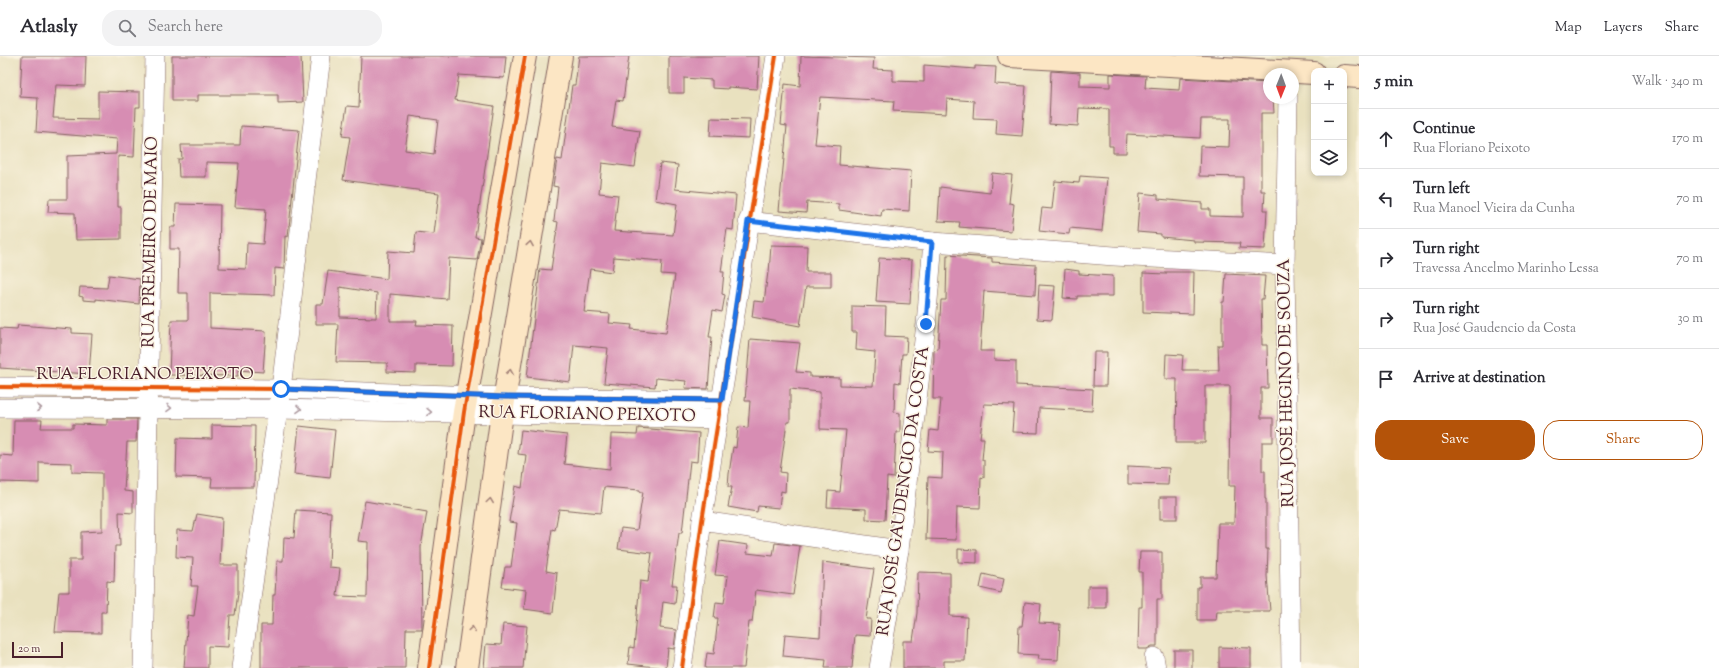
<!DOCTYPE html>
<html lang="en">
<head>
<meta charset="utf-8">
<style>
  body { margin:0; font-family:"Sorts Mill Goudy",serif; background:#f2f2f3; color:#2b2b33 }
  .controls { position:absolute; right:12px; top:12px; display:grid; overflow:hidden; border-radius:8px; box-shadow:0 2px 6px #0003 }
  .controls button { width:36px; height:36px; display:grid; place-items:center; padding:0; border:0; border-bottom:1px solid #e1e1e2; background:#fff; color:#2b2b33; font:20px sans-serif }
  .compass { position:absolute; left:1263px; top:12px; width:36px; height:36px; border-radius:50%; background:#fff; box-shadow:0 2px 6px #0003; rotate:181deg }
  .scale { position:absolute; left:12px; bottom:10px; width:51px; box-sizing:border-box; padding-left:4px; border:2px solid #4a1f2b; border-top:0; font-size:11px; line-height:14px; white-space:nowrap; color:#4a1f2b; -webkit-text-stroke:3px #fcf5e5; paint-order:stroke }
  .stop { position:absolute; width:12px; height:12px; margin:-9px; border:3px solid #1a73e8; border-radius:50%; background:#fff }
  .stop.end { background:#1a73e8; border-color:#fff; box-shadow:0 1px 4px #0008 }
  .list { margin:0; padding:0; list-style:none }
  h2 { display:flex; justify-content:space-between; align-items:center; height:52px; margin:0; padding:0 16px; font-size:17px }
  h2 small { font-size:13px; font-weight:400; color:#7c7c81 }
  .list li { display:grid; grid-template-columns:26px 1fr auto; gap:12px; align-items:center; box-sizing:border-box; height:60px; padding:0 16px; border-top:1px solid #e1e1e2 }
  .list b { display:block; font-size:15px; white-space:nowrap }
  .list p { margin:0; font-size:13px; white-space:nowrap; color:#7c7c81 }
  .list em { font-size:13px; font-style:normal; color:#7c7c81 }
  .actions { display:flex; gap:8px; padding:12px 16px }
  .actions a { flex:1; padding:9px 0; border:1px solid #b45309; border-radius:16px; text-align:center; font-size:14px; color:#b45309 }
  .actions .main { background:#b45309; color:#fff }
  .icon { flex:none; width:22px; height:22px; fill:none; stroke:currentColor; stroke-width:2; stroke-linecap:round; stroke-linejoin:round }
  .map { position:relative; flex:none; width:1359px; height:612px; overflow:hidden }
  header { display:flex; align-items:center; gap:24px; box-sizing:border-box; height:56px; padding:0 20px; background:#fff; border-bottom:1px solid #e1e1e2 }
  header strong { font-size:19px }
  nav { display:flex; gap:22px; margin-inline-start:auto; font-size:14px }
  .search { width:280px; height:36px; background:#f2f2f3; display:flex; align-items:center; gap:10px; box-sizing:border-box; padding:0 14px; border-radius:16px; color:#7c7c81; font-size:15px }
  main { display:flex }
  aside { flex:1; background:#fff }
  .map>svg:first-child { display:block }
  .building { fill:#d78db3; fill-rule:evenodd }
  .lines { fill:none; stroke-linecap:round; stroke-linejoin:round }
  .street-casing { stroke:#82635f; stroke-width:20 }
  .secondary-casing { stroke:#82635f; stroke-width:24 }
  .street { stroke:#fff; stroke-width:19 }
  .secondary { stroke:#fce6c4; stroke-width:22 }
  .cycleway-casing { stroke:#fcf5e5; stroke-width:6 }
  .cycleway { stroke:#e8590c; stroke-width:4 }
  .oneway { stroke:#a38278 }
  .oneway2 { stroke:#ae9aa0 }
  .route { stroke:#1a73e8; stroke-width:5 }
  .labels { text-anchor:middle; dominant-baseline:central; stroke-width:3; stroke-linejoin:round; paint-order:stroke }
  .street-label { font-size:17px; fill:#4a1f2b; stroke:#fcf5e5 }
</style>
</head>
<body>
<header>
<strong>Atlasly</strong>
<div class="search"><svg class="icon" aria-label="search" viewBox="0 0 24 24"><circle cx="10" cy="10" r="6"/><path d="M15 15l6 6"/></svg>Search here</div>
<nav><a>Map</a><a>Layers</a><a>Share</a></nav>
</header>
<main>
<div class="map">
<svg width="1359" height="612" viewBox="0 0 1359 612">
  <rect width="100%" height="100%" fill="#fcf5e5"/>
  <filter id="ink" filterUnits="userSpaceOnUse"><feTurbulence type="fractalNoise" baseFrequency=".025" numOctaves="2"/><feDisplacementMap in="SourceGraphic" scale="8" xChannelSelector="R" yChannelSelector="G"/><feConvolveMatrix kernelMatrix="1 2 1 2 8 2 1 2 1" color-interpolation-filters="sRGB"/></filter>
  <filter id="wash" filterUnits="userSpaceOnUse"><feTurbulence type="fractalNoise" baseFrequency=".012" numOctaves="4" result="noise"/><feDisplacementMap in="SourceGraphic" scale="16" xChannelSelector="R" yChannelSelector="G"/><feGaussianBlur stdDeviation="0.9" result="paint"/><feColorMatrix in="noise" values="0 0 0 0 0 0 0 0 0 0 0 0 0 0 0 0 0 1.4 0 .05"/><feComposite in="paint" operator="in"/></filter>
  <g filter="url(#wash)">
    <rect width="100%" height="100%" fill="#e9e1bf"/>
    <g id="blocks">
      <g class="building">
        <path d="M22 0H86L85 30 56 29 53 62 98 63V35L140 36V51H136L134 101 118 100V151H121V183L76 184 75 157 48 156 49 143H67V100L116 98 117 83 36 76 38 42 20 41Z"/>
        <path d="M172 0H301L303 46 278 47V39H198V45H172Z"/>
        <path d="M361 0H506L504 22 459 19 455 44 494 50 475 181 481 182 477 204 449 202 447 243 390 238V265H417L416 269 453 270 452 310 416 309V317L387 316V307L336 306 338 268H316V248H323L328 215 387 223 388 195 414 197 416 176 434 178 439 137 343 124 350 81 342 80 347 50 359 51ZM410 60 438 64 434 98 405 94ZM340 231 377 237 376 262 340 261Z"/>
        <path d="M579 0H629L623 45 616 44 612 71 640 75 635 111 602 107 599 137 618 139 614 175 673 179 677 148 655 144 660 107 678 109 675 133 736 139 733 174 727 173 721 216H724L722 238 725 239 722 256 713 254 709 281H712L708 333 685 332 686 325 656 322 655 331 604 327 608 292 574 289 570 326 527 321 540 213 551 214 558 166 554 165 558 131 553 130 557 103 562 104 572 29H575ZM614 201 662 205 661 218 675 219 666 277 631 273 632 269 609 267 610 258 584 256 590 213 612 216Z"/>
        <path d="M669 0H759L757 33 728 31V33L712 32V24L684 22V37H669Z"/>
        <path d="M801 0 874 2 873 13 893 14V25L924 26V9L975 13V10L996 11 995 28 1026 30 1022 80 996 78 997 63 973 62 974 45 947 43 946 58 893 55 894 45 820 41 815 88 840 90 839 109 911 115 909 155 882 153 881 160 839 154V148L807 146 806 157 779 155 787 70 781 69 785 28 800 30Z"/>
        <path d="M1051 15 1080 17V30L1110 31V18L1146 20 1145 32 1179 34 1180 22 1269 27V42H1273L1274 57H1261V135H1265L1264 154H1267L1265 193 1239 192 1240 187 1194 186V184L1161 181V178L1137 176 1140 137 1158 139V143L1202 147V153H1210V160L1243 161V121L1199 120 1200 90 1229 91 1230 63H1201L1200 82 1127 78 1126 97H1113V90H1109V53L1079 52 1078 70 1049 68Z"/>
        <path d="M711 62 750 63 749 82 710 80Z"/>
        <path d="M241 70 299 74 288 181 285 180 284 213 275 212 274 239 210 237V272L266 275 263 316 238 314V320L169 319 171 264H188V237H178L179 193H170V171H175L176 148 220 149 219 212 246 213 247 187 263 188 266 153 235 151 239 107 206 106V121H179L178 103H182L181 89H240Z"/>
        <path d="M992 117 1012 119 1009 147 1014 148 1011 175 959 171 960 166 938 165 940 131 990 137Z"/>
        <path d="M1080 120 1107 122 1102 175 1070 172 1069 178 1039 175 1042 152 1052 153 1055 125 1079 127Z"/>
        <path d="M771 189 807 190 806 216H831V231H806L800 270 752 261 754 245 764 246 768 216 769 217Z"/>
        <path d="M947 199 992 202V206L1036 209 1035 239 984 235 980 295H994V304L1016 305V329L1093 333 1092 355 1039 352 1038 377 1012 376 1014 349 984 348 980 382H984L982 404H984V422L981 421 980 452 957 451 956 484 926 483 928 421 942 422 943 396 928 395 930 374 938 375 941 343H933L934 294 938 293 941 244H946Z"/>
        <path d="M879 202 912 204 910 248 876 246Z"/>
        <path d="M1065 213 1079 215V218L1113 220V240H1077V243L1063 242Z"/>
        <path d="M1166 216H1194L1193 258 1143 256V217L1166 218Z"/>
        <path d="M1226 218 1265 220 1263 243H1261L1262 289H1267L1268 332H1261V362H1273V386H1262V415H1265V443H1266V493H1268L1267 520 1270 555H1217L1216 564H1197V531H1200V521H1216L1218 467H1234L1235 430H1229L1230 330H1205V387H1176L1177 323H1165L1166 298 1183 299 1182 314H1219L1218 289H1222V246H1224Z"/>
        <path d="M109 219 140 223 139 248 96 243V245L83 244V241L79 240 80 231 107 232Z"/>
        <path d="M1039 229 1055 230 1052 264 1037 263Z"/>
        <path d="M852 250 886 251 885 280 907 281 906 298H902L900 327 895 326 894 356 900 357V376H896L894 422 887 421 885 464 866 463V453L827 451 828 435 840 436 846 374 820 373V336L790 333V366H787L780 416 786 417 785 436 781 435 779 452 758 450 757 456 728 451 732 431H728L729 418 733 391 736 392 738 371 748 372 750 345H745L750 283 800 287 796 316 810 317V321L840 322V329L873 330 875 296 856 294 857 276H852Z"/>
        <path d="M18 269 72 273V277L92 278 89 318 0 312V272L17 273Z"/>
        <path d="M1094 296H1107L1106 330H1093Z"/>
        <path d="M107 363H137L136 386H127L124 435 133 436V457L119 456 120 490H115L114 526 107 525 106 556H101V577L55 576 59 536H69V504H81V476L102 475V417L72 416V407L39 406V427L0 426V399L13 400 14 364H42L41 372H73V368L107 369Z"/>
        <path d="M212 369 255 370 254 431H211L212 422 176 421 177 382 212 383Z"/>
        <path d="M299 370 335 374 330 422 294 418Z"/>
        <path d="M638 372 699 377 697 406 690 405 682 477H679L672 529H677L675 548 663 546 660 572 676 574 674 593 668 592 666 612 628 608 630 591 634 592 640 525 648 526 652 497 618 493 621 472 637 474 643 436H640V434L604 431 601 457 559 453 555 474 552 473 546 515 557 517 553 557 524 553 526 534 502 531 505 511H511L517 467 509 466 515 430 522 432 526 399 518 398 521 374 567 379 564 408 610 413 611 378 637 379Z"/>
        <path d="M1128 410 1169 412 1168 429 1128 428Z"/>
        <rect x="1160" y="441" width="17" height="22"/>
        <path d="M365 445 427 456 421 491 422 573H406L405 612H261V569H272L273 539H275L277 505H283L284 481 294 482 296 454 331 456 329 511 340 512 337 540 367 541 368 486 358 485Z"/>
        <path d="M197 458 222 462 220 509H238V537L235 559H230L228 591 208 590V612H184L188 559 194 560 198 530H191L193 502 176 501 177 474 193 475Z"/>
        <path d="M720 485 748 489 747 497 773 500 775 487 800 490 793 539 756 534 752 566H749L744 612H705L707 597 714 598 718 562H714L716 546 724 547 728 520 715 519Z"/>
        <path d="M958 493 977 494V507L958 506Z"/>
        <path d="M1140 496H1162V543H1157V590H1152L1147 593H1138L1139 551H1142V516H1139Z"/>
        <path d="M823 506 874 513 866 563H871L870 580 855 579 852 612H825L826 604 783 600 785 578 820 581Z"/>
        <path d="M918 516 950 517V560L967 561 965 605H944V612H903V585H913L917 557Z"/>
        <path d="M983 518 1004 523 1001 537 980 532Z"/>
        <rect x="1088" y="530" width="18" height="22"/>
        <path d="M1025 546 1041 548 1039 567 1060 568 1058 604 1038 603 1039 599 1018 598 1019 570H1022Z"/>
        <path d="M503 568 527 570 523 612H484L486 588 501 589Z"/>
        <path d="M1219 591 1251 592V612H1219Z"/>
        <rect x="1174" y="594" width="18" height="18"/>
      </g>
    </g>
  </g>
  <g filter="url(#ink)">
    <use href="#blocks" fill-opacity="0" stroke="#82635f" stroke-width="1"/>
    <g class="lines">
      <g class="street-casing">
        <g id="street">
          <path d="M1288 42 1285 209 1291 612"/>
          <path d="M748 165 933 186 1114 200 1285 209"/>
          <path d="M0 331 281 333 506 341 722 344"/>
          <path d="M0 352 278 353 719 363"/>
          <path d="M702 465 899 494"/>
          <path d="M1154 601 1156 612"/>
          <path d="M143 612 155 0"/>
          <path d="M241 612 281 333 321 0"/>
          <path d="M682 612 702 465 776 0"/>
          <path d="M879 612 899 494 926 268 933 186"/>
        </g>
      </g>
      <g class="secondary-casing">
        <g id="secondary">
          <path d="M1009 0 1314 17"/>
          <path d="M1344 20 1359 21"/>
          <path d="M429 612 464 356 525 0"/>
          <path d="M467 612 502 357 561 0"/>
        </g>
      </g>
      <use href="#street" class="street"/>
      <use href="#secondary" class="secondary"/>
      <g class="cycleway-casing">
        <g id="cycleway">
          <path d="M0 331 281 333 506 341 722 344"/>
          <path d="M429 612 464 356 525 0"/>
          <path d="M682 612 702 465 776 0"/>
        </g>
      </g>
      <use href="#cycleway" class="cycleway"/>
    </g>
    <defs><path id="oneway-chevron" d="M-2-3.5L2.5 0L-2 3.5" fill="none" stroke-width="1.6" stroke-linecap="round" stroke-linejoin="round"/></defs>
    <g class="oneway">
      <use href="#oneway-chevron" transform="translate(530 188) rotate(-81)"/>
      <use href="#oneway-chevron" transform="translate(510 316) rotate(-81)"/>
      <use href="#oneway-chevron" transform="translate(490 445) rotate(-82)"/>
      <use href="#oneway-chevron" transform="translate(472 573) rotate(-82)"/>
    </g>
    <g class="oneway2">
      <use href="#oneway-chevron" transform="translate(39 352)"/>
      <use href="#oneway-chevron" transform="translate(169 352) rotate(1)"/>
      <use href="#oneway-chevron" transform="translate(299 353) rotate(1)"/>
      <use href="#oneway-chevron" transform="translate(429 356) rotate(1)"/>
    </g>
  </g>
  <g class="lines" filter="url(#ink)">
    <path class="route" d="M281 333 506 341 722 344 748 165 932 186 926 268"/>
  </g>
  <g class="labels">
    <g class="street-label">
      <text transform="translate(151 186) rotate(-89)">RUA PREMEIRO DE MAIO</text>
      <text x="145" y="319">RUA FLORIANO PEIXOTO</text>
      <text transform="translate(1287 327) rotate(-91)">RUA JOSÉ HEGINO DE SOUZA</text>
      <text transform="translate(587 359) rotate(1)">RUA FLORIANO PEIXOTO</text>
      <text transform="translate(904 435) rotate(-82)">RUA JOSÉ GAUDENCIO DA COSTA</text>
    </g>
  </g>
</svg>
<div class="controls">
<button>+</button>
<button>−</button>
<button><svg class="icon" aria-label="layers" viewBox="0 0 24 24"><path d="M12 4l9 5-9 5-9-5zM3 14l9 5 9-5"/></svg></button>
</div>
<svg class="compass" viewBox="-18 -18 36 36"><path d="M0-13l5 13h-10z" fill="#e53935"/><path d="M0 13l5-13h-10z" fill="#7c7c81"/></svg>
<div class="scale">20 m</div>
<div class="stop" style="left:281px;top:333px"></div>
<div class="stop end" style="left:926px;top:268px"></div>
</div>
<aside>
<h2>5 min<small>Walk · 340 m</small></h2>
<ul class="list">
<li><svg class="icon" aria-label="ahead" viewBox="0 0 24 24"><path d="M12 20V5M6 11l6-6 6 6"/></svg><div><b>Continue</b><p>Rua Floriano Peixoto</p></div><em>170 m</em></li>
<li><svg class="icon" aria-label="left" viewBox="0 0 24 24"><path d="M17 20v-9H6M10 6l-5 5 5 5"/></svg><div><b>Turn left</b><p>Rua Manoel Vieira da Cunha</p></div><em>70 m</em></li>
<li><svg class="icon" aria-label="right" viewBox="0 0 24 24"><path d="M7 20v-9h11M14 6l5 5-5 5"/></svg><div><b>Turn right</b><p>Travessa Ancelmo Marinho Lessa</p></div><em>70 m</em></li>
<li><svg class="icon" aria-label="right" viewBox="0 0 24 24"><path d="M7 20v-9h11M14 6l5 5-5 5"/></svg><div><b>Turn right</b><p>Rua José Gaudencio da Costa</p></div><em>30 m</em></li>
<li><svg class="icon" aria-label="arrive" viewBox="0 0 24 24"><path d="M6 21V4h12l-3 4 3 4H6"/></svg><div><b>Arrive at destination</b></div></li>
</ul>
<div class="actions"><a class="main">Save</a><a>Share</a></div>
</aside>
</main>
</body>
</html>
